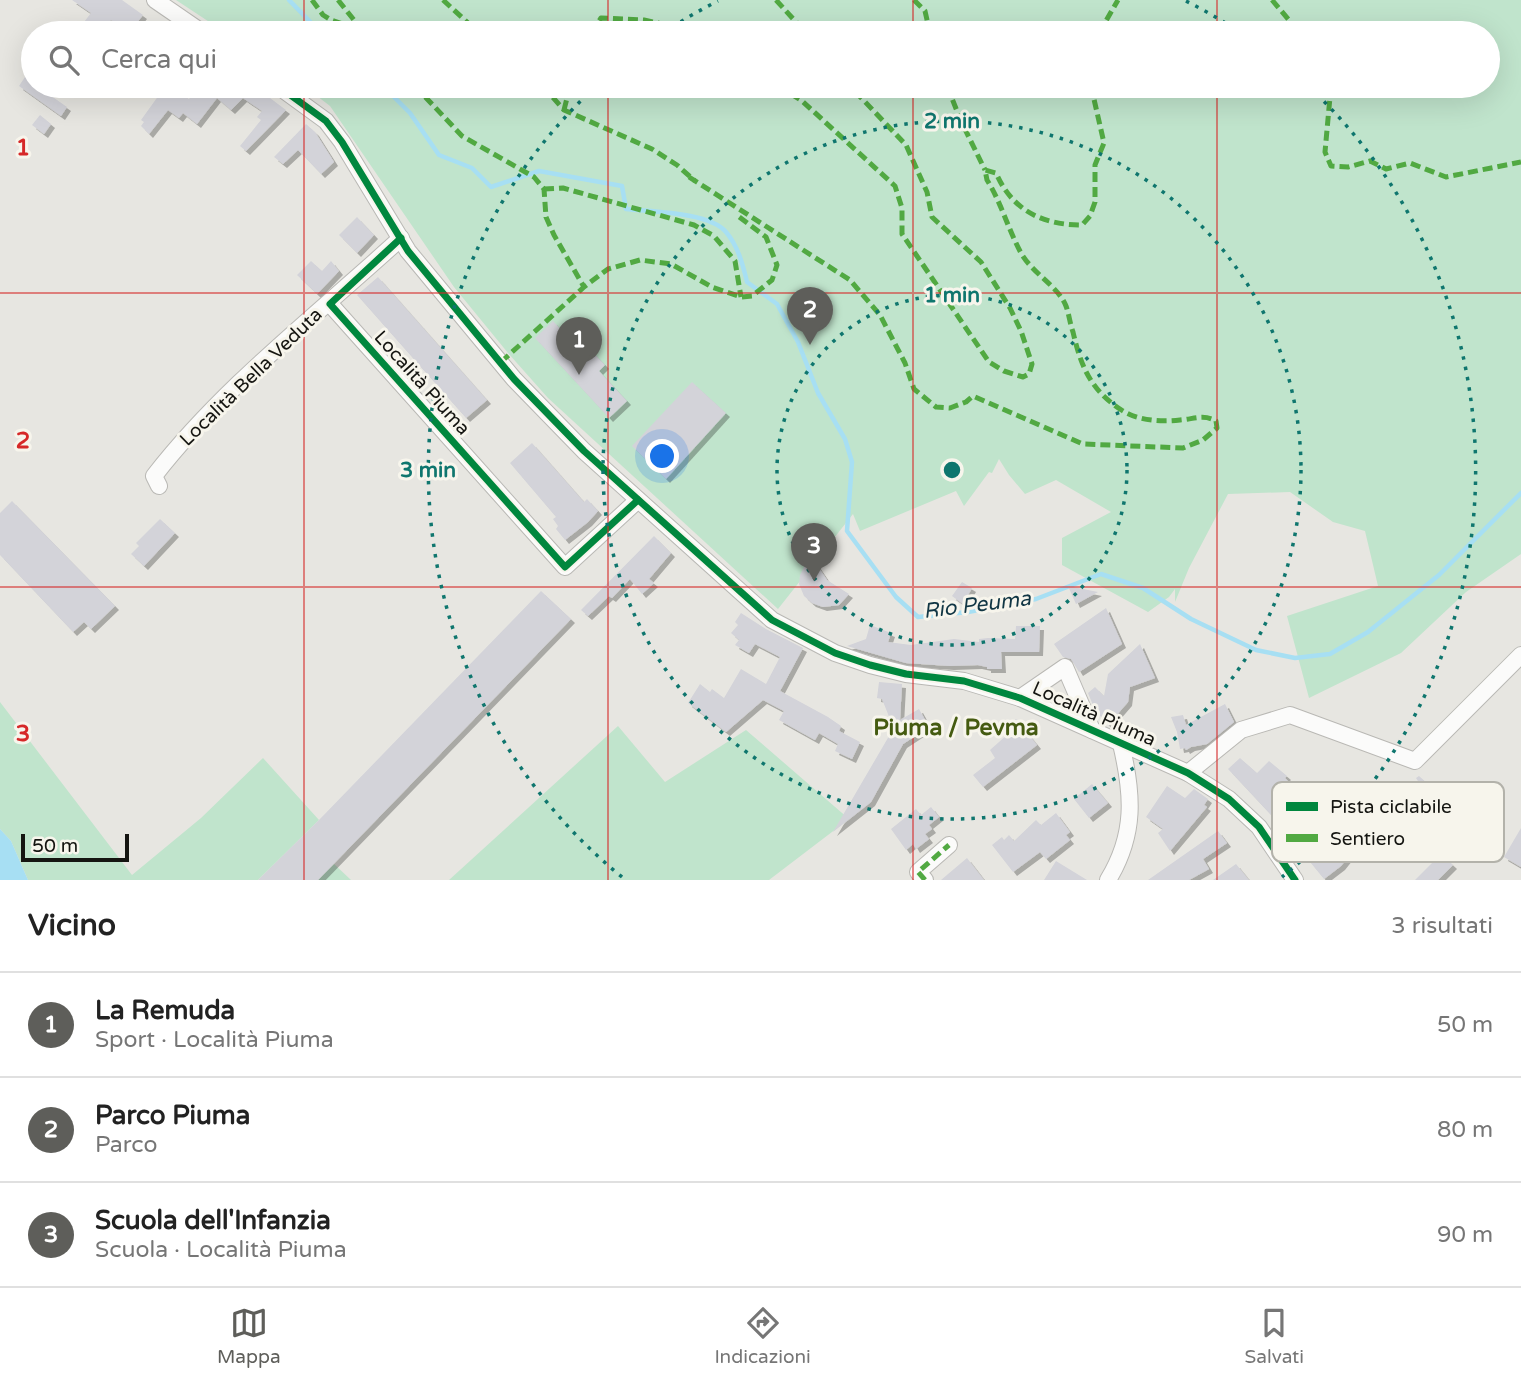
<!DOCTYPE html>
<html lang="it">
<head>
<meta charset="utf-8">
<style>
  body { margin:0; font-family:"Varela Round",sans-serif; background:#f6f6f6; color:#222 }
  .scale { position:absolute; left:21px; bottom:18px; width:108px; box-sizing:border-box; padding-left:7px; border:4px solid #151511; border-top:0; font-size:19px; line-height:24px; white-space:nowrap; color:#151511; -webkit-text-stroke:5px #f7f5ec; paint-order:stroke }
  .you { position:absolute; left:663px; top:457px; width:24px; height:24px; margin:-18px; border:5px solid #fff; border-radius:50%; background:#1a73e8; box-shadow:0 0 0 10px #1a73e833 }
  .badge { display:grid; place-items:center; width:46px; height:46px; border-radius:50%; background:#5e5e5a; color:#fff; font-size:23px; font-weight:700 }
  .pin { position:absolute; translate:-50% -58px; filter:drop-shadow(0 2px 4px #0008) }
  .pin::after { content:''; position:absolute; top:37px; width:24px; height:21px; background:inherit; clip-path:polygon(0 0,100% 0,50% 100%) }
  .list { margin:0; padding:0; list-style:none }
  h2 { display:flex; justify-content:space-between; align-items:center; height:91px; margin:0; padding:0 28px; font-size:30px }
  h2 small { font-size:23px; font-weight:400; color:#767676 }
  .list li { display:grid; grid-template-columns:46px 1fr auto; gap:21px; align-items:center; box-sizing:border-box; height:105px; padding:0 28px; border-top:2px solid #e0e0e0 }
  .list b { display:block; font-size:26px; white-space:nowrap }
  .list p { margin:0; font-size:23px; white-space:nowrap; color:#767676 }
  .list em { font-size:23px; font-style:normal; color:#767676 }
  .icon { flex:none; width:38px; height:38px; fill:none; stroke:currentColor; stroke-width:2; stroke-linecap:round; stroke-linejoin:round }
  .map { position:relative; flex:none; width:1521px; height:880px; overflow:hidden }
  .search { position:absolute; background:#fff; box-shadow:0 7px 28px #0002; left:21px; right:21px; top:21px; height:77px; display:flex; align-items:center; gap:18px; box-sizing:border-box; padding:0 24px; border-radius:38px; color:#767676; font-size:26px }
  .sheet { height:406px; background:#fff }
  nav { display:flex; justify-content:space-around; align-items:center; box-sizing:border-box; height:98px; border-top:2px solid #e0e0e0; background:#fff; font-size:19px; color:#767676 }
  nav a { display:grid; justify-items:center; gap:4px }
  nav .on { color:#5e5e5a }
  .map>svg:first-child { display:block }
  .green { fill:#c0e4cc }
  .water { fill:#a7dff3 }
  .lines { fill:none; stroke-linecap:round; stroke-linejoin:round }
  .stream { stroke:#a7dff3; stroke-width:4.5 }
  .building { fill:#d3d3d9; filter:url(#shadow) }
  .minor-casing { stroke:#b9b8b4; stroke-width:18 }
  .minor { stroke:#fbfbfa; stroke-width:16 }
  .quiet { stroke:#51a942; stroke-width:5; stroke-dasharray:10 5; stroke-linecap:butt }
  .cycleway-casing { stroke:#f7f5ec; stroke-width:11 }
  .cycleway { stroke:#00873e; stroke-width:7 }
  .grid { fill:none; stroke:#d62828; stroke-width:2; stroke-opacity:0.55 }
  .ring { fill:none; stroke:#0f766e; stroke-width:3.5; stroke-dasharray:3.5 7 }
  .labels { text-anchor:middle; dominant-baseline:central; stroke-width:6; stroke-linejoin:round; paint-order:stroke }
  .street-label { font-size:19px; fill:#151511; stroke:#f7f5ec }
  .water-label { font-size:21px; font-style:italic; fill:#113644; stroke:#f7f5ec }
  .quarter-label { font-size:23px; font-weight:bold; fill:#455b11; stroke:#f7f5ec }
  .key { fill:#f7f5ec; stroke:#b3b2aa; stroke-width:2 }
  .key-label { font-size:19px; fill:#151511 }
  .grid-label { font-size:23px; text-anchor:middle; font-weight:bold; fill:#d62828; stroke:#f7f5ec; stroke-width:6; stroke-linejoin:round; paint-order:stroke }
  .centre { fill:#0f766e; stroke:#f7f5ec; stroke-width:3.5 }
  .ring-label { font-size:21px; text-anchor:middle; font-weight:bold; fill:#0f766e; stroke:#f7f5ec; stroke-width:6; stroke-linejoin:round; paint-order:stroke }
</style>
</head>
<body>
<div class="map">
<svg width="1521" height="880" viewBox="0 0 1521 880">
  <defs>
    <filter id="shadow"><feDropShadow dx="4" dy="4" stdDeviation="0" flood-color="#0004"/></filter>
  </defs>
  <rect width="100%" height="100%" fill="#e7e6e1"/>
  <g class="green">
    <path d="M176 0H1521V554L1466 592 1401 653 1309 698 1287 616 1378 586 1365 531 1333 522 1290 492 1228 494 1189 568 1175 602V589L1169 597 1148 612 1062 565V538L1111 512 1056 480 1025 494 1009 475 999 459 992 473 989 472 964 506 956 491 860 531 853 514 778 609 548 398 508 353 454 287 330 106 304 86H1488V33H226Z"/>
    <path d="M0 702 132 875 201 818 263 758 319 820 258 880H28L11 841 0 829Z"/>
    <path d="M618 726 665 782 746 730 849 819 769 880H449Z"/>
    <path d="M334 864 351 880H318Z"/>
  </g>
  <path class="water" d="M0 829 11 841 28 880H0Z"/>
  <g class="lines">
    <g class="stream">
      <path d="M289 0 321 33"/>
      <path d="M383 86 410 113 439 155 472 168 491 187 539 171 622 186 626 209C651 212 709 212 726 232 738 246 743 265 747 282L777 304 798 342 818 393 845 439 852 462 847 531 896 597 918 617 968 612 1036 599 1101 574 1143 588 1191 619 1256 650 1295 658 1330 654 1368 632 1439 575 1521 493"/>
    </g>
  </g>
  <g class="building">
    <path d="M72 0H122L143 15 129 33 111 20 100 33H90L81 26 91 13Z"/>
    <path d="M25 77 33 83V86H37L67 107 61 116 19 86Z"/>
    <path d="M148 86H167L189 99 199 86H254L286 110 246 151 240 146 261 120 257 117 262 111 243 98 231 110 217 98 197 124 183 113 179 118 168 110 149 134 141 126 144 122 141 120 159 95Z"/>
    <path d="M40 115 51 124 44 134 32 125Z"/>
    <path d="M306 124 315 132 334 162 321 174 298 150 283 164 274 157Z"/>
    <path d="M357 217 374 235 357 253 339 235Z"/>
    <path d="M311 261 322 271 331 261 339 271 317 294 297 275Z"/>
    <path d="M378 277 487 400 466 418 357 295Z"/>
    <path d="M553 321 581 351 587 346 605 365 599 371 627 401 609 418 535 338Z"/>
    <path d="M692 382 726 413 666 479 632 446Z"/>
    <path d="M532 443 584 502 587 499 598 511 588 522 565 540 556 529 558 526 553 519 556 517 510 463Z"/>
    <path d="M12 501 115 606 91 629 84 622 73 632 0 555V513Z"/>
    <path d="M160 519 175 533 144 566 131 554 139 546 136 543Z"/>
    <path d="M654 536 671 553 649 579 654 583 642 594 630 579 612 598 609 596 588 616 581 610Z"/>
    <path d="M812 558 827 580 849 594 839 605 823 607 812 603 804 596 799 584 800 575 806 563Z"/>
    <path d="M962 582 972 588 963 604 952 596Z"/>
    <path d="M1068 586 1098 592 1076 604Z"/>
    <path d="M541 591 571 619 318 880H258L319 820Z"/>
    <path d="M1106 608 1122 644 1079 672 1071 659 1063 657 1054 644Z"/>
    <path d="M741 613 766 629 803 648 780 691 828 717 841 726 839 731 860 742 852 759 835 751 838 744 819 733 815 740 779 720 784 711 763 700 726 732 688 703 700 684 710 692 712 689 724 698 741 669 766 684 780 657 755 644 749 653 735 645 739 640 731 633 738 625 735 622Z"/>
    <path d="M870 625 891 633 888 642 911 645 954 639 979 642V639L988 638 1015 639 1016 626H1040L1039 652H1001L1002 669H987V667L978 665 950 666 906 663 847 646 866 639Z"/>
    <path d="M1140 644 1155 678 1130 687 1128 702 1108 725 1095 710 1088 693 1095 687 1104 696 1108 674Z"/>
    <path d="M879 682 902 684 900 720 919 709 929 727 903 744 871 802 833 832 892 731 889 726 892 724 882 699 877 698Z"/>
    <path d="M1225 704 1234 722 1207 744 1191 747 1186 750 1185 748 1180 749 1177 732 1171 717 1183 715 1186 725Z"/>
    <path d="M1016 719 1037 745 983 787 973 775 995 758 990 750 1008 734 1004 729Z"/>
    <path d="M1240 758 1257 773 1269 761 1287 776 1285 778 1304 798 1309 793 1329 813 1343 796 1354 805 1348 812 1356 817 1345 830 1360 842 1341 866 1324 879 1310 862 1315 858 1282 829 1291 822 1281 808 1271 815 1228 769Z"/>
    <path d="M1419 776 1453 806 1430 827 1417 812 1430 800 1416 778Z"/>
    <path d="M1092 784 1108 803 1089 818 1074 799Z"/>
    <path d="M1167 786 1185 798 1194 789 1208 799 1204 805 1207 807 1170 851 1158 833 1163 829 1146 817Z"/>
    <path d="M931 807 939 817 929 825 932 829 925 834 929 839 916 849 913 844 906 850 891 829 916 809 921 815Z"/>
    <path d="M1056 813 1070 832 1066 835 1070 840 1046 859 1040 852 1013 872 992 845 1002 837 1004 840 1009 835 1014 841 1036 820 1041 825Z"/>
    <path d="M1521 828V867L1504 857Z"/>
    <path d="M1218 831 1227 843 1203 859 1209 869 1189 880H1148Z"/>
    <path d="M1441 854 1453 865 1438 880H1415Z"/>
    <path d="M967 858 984 880H941Z"/>
    <path d="M1056 861 1087 880H1044Z"/>
    <path d="M1236 864 1249 880H1213Z"/>
  </g>
  <g class="lines">
    <g class="minor-casing">
      <g id="minor">
        <path d="M155 0 203 33"/>
        <path d="M278 86 326 121 342 142 408 251 514 379 584 451 772 620 835 653 870 665 906 674 964 681 1020 698 1188 773 1229 799 1259 827 1295 880"/>
        <path d="M330 304 565 567 638 500"/>
        <path d="M159 486 154 476C224 386 317 315 401 238"/>
        <path d="M1020 698 1065 667 1092 730"/>
        <path d="M1188 773 1241 730 1290 715 1415 761 1521 655"/>
        <path d="M925 880 918 872 949 845"/>
        <path d="M1108 880C1136 834 1133 794 1121 744"/>
      </g>
    </g>
    <use href="#minor" class="minor"/>
    <g class="quiet">
      <path d="M312 0 323 15 331 20 361 30"/>
      <path d="M338 0 362 30"/>
      <path d="M443 0 479 33"/>
      <path d="M776 0 806 33"/>
      <path d="M914 0 925 11 930 33"/>
      <path d="M1272 0 1300 33"/>
      <path d="M591 33 601 18 644 20 689 30 695 33"/>
      <path d="M1099 33 1118 0"/>
      <path d="M415 86 462 136 534 177 544 189 546 217 554 235 584 287"/>
      <path d="M543 86 564 110 652 149 677 165 695 181"/>
      <path d="M778 86 801 100 895 186 902 208V234L989 362 1004 371 1023 377 1029 374 1032 364 1021 331 1010 308 981 262 932 217 927 192 906 145 850 86"/>
      <path d="M947 86 961 121 985 170"/>
      <path d="M1331 86 1325 152 1331 166 1348 167 1370 161 1386 169 1410 163 1446 177 1521 162"/>
      <path d="M564 110 570 86"/>
      <path d="M689 177 850 280 880 315 905 363 914 389 936 407 950 408 966 402 973 396 1083 444 1183 448 1203 440 1217 428 1216 421C1204 414 1194 419 1180 420 1161 422 1140 421 1123 411 1091 391 1081 367 1073 332 1070 324 1069 314 1066 306 1058 286 1033 274 1021 253 1008 229 1001 202 987 180L985 170 996 173C1012 210 1042 225 1082 225L1090 216 1095 202V165L1104 143 1091 86"/>
      <path d="M544 189 563 188 694 225 714 236 735 261 741 297"/>
      <path d="M501 362 584 287 608 269 640 260 671 264 712 287 741 297 752 296 772 280 777 265 766 237 738 216"/>
      <path d="M925 880 918 872 949 845"/>
    </g>
    <g class="cycleway-casing">
      <g id="cycleway">
        <path d="M278 86 326 121 342 142 408 251 514 379 584 451 772 620 835 653 870 665 906 674 964 681 1020 698 1188 773 1229 799 1259 827 1295 880"/>
        <path d="M401 238 330 304 565 567 638 500"/>
      </g>
    </g>
    <use href="#cycleway" class="cycleway"/>
  </g>
  <path class="grid" d="M304 0V33M608 0V33M913 0V33M1217 0V33M304 86V880M608 86V880M913 86V880M1217 86V880M0 293H1521M0 587H1521"/>
  <g class="ring">
    <circle cx="952" cy="470" r="175"/>
    <circle cx="952" cy="470" r="349"/>
    <path d="M622 877A524 524 0 0 1 595 87M663 33A524 524 0 0 1 718 1M1186 1A524 524 0 0 1 1241 33M1309 87A524 524 0 0 1 1282 877"/>
  </g>
  <g class="labels">
    <g class="street-label">
      <text transform="translate(251 377) rotate(-44)">Località Bella Veduta</text>
      <text transform="translate(422 383) rotate(48)">Località Piuma</text>
      <text transform="translate(1094 714) rotate(24)">Località Piuma</text>
    </g>
    <g class="water-label">
      <text transform="translate(977 605) rotate(-7)">Rio Peuma</text>
    </g>
    <g class="quarter-label">
      <text x="956" y="728">Piuma / Pevma</text>
    </g>
  </g>
  <rect x="1272" y="782" width="232" height="80" rx="10" class="key"/>
  <rect x="1286" y="802" width="32" height="9" fill="#00873e"/>
  <rect x="1286" y="834" width="32" height="8" fill="#51a942"/>
  <g class="key-label">
    <text x="1330" y="813">Pista ciclabile</text>
    <text x="1330" y="845">Sentiero</text>
  </g>
  <g class="grid-label">
    <text x="23" y="155">1</text>
    <text x="23" y="448">2</text>
    <text x="23" y="741">3</text>
  </g>
  <circle cx="952" cy="470" r="10" class="centre"/>
  <g class="ring-label">
    <text x="952" y="128">2 min</text>
    <text x="952" y="302">1 min</text>
    <text x="428" y="477">3 min</text>
  </g>
</svg>
<div class="scale">50 m</div>
<div class="you"></div>
<div class="pin badge" style="left:579px;top:375px">1</div>
<div class="pin badge" style="left:810px;top:345px">2</div>
<div class="pin badge" style="left:814px;top:581px">3</div>
<div class="search"><svg class="icon" aria-label="search" viewBox="0 0 24 24"><circle cx="10" cy="10" r="6"/><path d="M15 15l6 6"/></svg>Cerca qui</div>
</div>
<section class="sheet">
<h2>Vicino<small>3 risultati</small></h2>
<ul class="list">
<li><span class="badge">1</span><div><b>La Remuda</b><p>Sport · Località Piuma</p></div><em>50 m</em></li>
<li><span class="badge">2</span><div><b>Parco Piuma</b><p>Parco</p></div><em>80 m</em></li>
<li><span class="badge">3</span><div><b>Scuola dell'Infanzia</b><p>Scuola · Località Piuma</p></div><em>90 m</em></li>
</ul>
</section>
<nav>
<a class="on"><svg class="icon" aria-label="map" viewBox="0 0 24 24"><path d="M3 6l6-2 6 2 6-2v14l-6 2-6-2-6 2zM9 4v14M15 6v14"/></svg>Mappa</a>
<a><svg class="icon" aria-label="directions" viewBox="0 0 24 24"><path d="M12 3l9 9-9 9-9-9zM9 14v-3h6M13 9l2 2-2 2"/></svg>Indicazioni</a>
<a><svg class="icon" aria-label="saved" viewBox="0 0 24 24"><path d="M7 4h10v16l-5-4-5 4z"/></svg>Salvati</a>
</nav>
</body>
</html>
